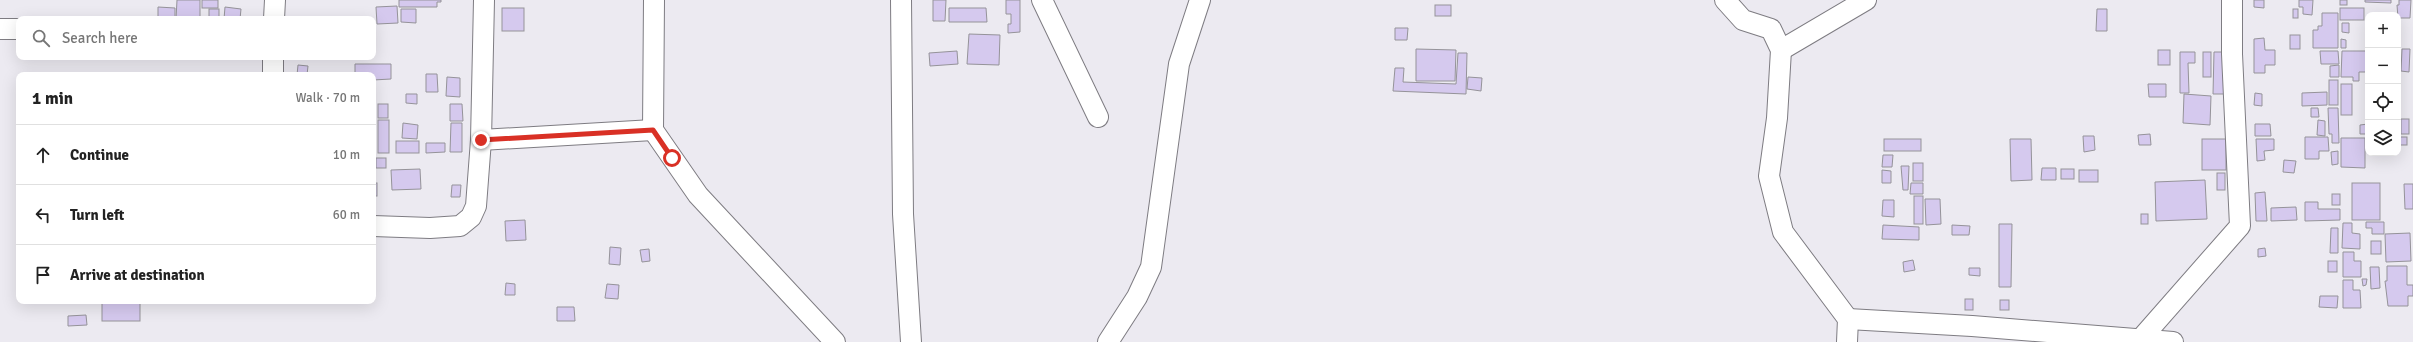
<!DOCTYPE html>
<html lang="en">
<head>
<meta charset="utf-8">
<style>
  body { margin:0; font-family:Signika,sans-serif; background:#f2f2f2; color:#222 }
  .controls { position:absolute; right:12px; top:12px; display:grid; overflow:hidden; border-radius:8px; box-shadow:0 4px 16px #0002 }
  .controls button { width:36px; height:36px; display:grid; place-items:center; padding:0; border:0; border-bottom:1px solid #e0e0e0; background:#fff; color:#222; font:20px sans-serif }
  .stop { position:absolute; width:12px; height:12px; margin:-9px; border:3px solid #d93025; border-radius:50%; background:#fff }
  .stop.end { background:#d93025; border-color:#fff; box-shadow:0 1px 4px #0008 }
  .list { margin:0; padding:0; list-style:none }
  h2 { display:flex; justify-content:space-between; align-items:center; height:52px; margin:0; padding:0 16px; font-size:17px }
  h2 small { font-size:13px; font-weight:400; color:#767676 }
  .list li { display:grid; grid-template-columns:26px 1fr auto; gap:12px; align-items:center; box-sizing:border-box; height:60px; padding:0 16px; border-top:1px solid #e0e0e0 }
  .list b { display:block; font-size:15px; white-space:nowrap }
  .list em { font-size:13px; font-style:normal; color:#767676 }
  .icon { flex:none; width:22px; height:22px; fill:none; stroke:currentColor; stroke-width:2; stroke-linecap:round; stroke-linejoin:round }
  .map { position:relative; flex:none; width:2413px; height:342px; overflow:hidden }
  .search { position:absolute; background:#fff; box-shadow:0 4px 16px #0002; left:16px; top:16px; width:360px; height:44px; display:flex; align-items:center; gap:10px; box-sizing:border-box; padding:0 14px; border-radius:8px; color:#767676; font-size:15px }
  .panel { position:absolute; background:#fff; box-shadow:0 4px 16px #0002; left:16px; top:72px; width:360px; height:232px; border-radius:8px }
  .map>svg:first-child { display:block }
  .building { fill:#d5c9ee; stroke:#959399 }
  .lines { fill:none; stroke-linecap:round; stroke-linejoin:round }
  .minor-casing { stroke:#7e7c82; stroke-width:22 }
  .minor { stroke:#fff; stroke-width:20 }
  .route { stroke:#d93025; stroke-width:5 }
</style>
</head>
<body>
<div class="map">
<svg width="2413" height="342" viewBox="0 0 2413 342">
  <rect width="100%" height="100%" fill="#eceaf1"/>
  <g class="building">
    <path d="M177 0H200V19H176Z"/>
    <rect x="202" y="0" width="16" height="8"/>
    <path d="M399 0H441V2H437V7H399Z"/>
    <path d="M933 0H946L945 21H933Z"/>
    <path d="M1006 0H1020V32L1008 33V24H1011V14H1006Z"/>
    <path d="M2254 0H2264V8L2254 7Z"/>
    <path d="M2299 0H2313L2312 15 2303 14V7H2299Z"/>
    <rect x="2340" y="0" width="7" height="5"/>
    <path d="M2365 0H2391V3L2365 2Z"/>
    <path d="M2399 0H2411L2410 18H2398L2397 5H2399Z"/>
    <rect x="1435" y="5" width="16" height="11"/>
    <path d="M397 6 398 23 377 24 376 7Z"/>
    <path d="M158 7 175 8V19H158Z"/>
    <path d="M225 7 241 9 240 19H224Z"/>
    <rect x="502" y="8" width="22" height="23"/>
    <path d="M949 8H986L987 22H949Z"/>
    <rect x="2340" y="8" width="24" height="12"/>
    <rect x="209" y="9" width="10" height="10"/>
    <path d="M401 9H416V23L401 22Z"/>
    <path d="M2097 9H2107V31H2096Z"/>
    <rect x="2293" y="9" width="5" height="9"/>
    <path d="M2322 13H2338V48H2313V30H2318V26H2322Z"/>
    <path d="M2342 23H2349V33L2342 32Z"/>
    <path d="M1395 28H1408L1407 40H1395Z"/>
    <path d="M969 34 1000 35 999 65 967 64Z"/>
    <rect x="2290" y="35" width="10" height="14"/>
    <path d="M2264 38 2265 50H2275V65H2265V73H2254V39Z"/>
    <path d="M2341 39 2346 40V48H2341Z"/>
    <path d="M1416 49 1456 50 1455 81H1416Z"/>
    <path d="M2402 49H2410L2409 72 2401 71Z"/>
    <rect x="2158" y="50" width="12" height="15"/>
    <path d="M957 51 958 64 930 66 929 53Z"/>
    <path d="M2320 51H2338L2339 64H2321Z"/>
    <path d="M2342 51H2368V72H2359V81H2353V77H2341Z"/>
    <path d="M2180 52H2195V63H2188L2189 93H2180Z"/>
    <rect x="2203" y="52" width="8" height="25"/>
    <path d="M2214 52H2224V94H2213Z"/>
    <path d="M1458 53H1467L1466 94 1393 91 1395 68H1404L1403 82 1456 84Z"/>
    <path d="M355 64H391V79L373 80V75H355Z"/>
    <path d="M298 65 308 66 307 75H297Z"/>
    <path d="M2339 65V77H2330V66Z"/>
    <path d="M426 74H437L438 92H426Z"/>
    <path d="M447 77 460 78V97L446 96Z"/>
    <path d="M1468 77 1482 78 1481 91 1467 89Z"/>
    <rect x="2329" y="80" width="9" height="25"/>
    <path d="M2148 84H2166V97H2149Z"/>
    <rect x="2341" y="84" width="11" height="31"/>
    <path d="M2327 92V105L2302 106V93Z"/>
    <path d="M2255 93 2262 94V106L2254 105Z"/>
    <path d="M406 94H417V104L406 103Z"/>
    <path d="M2184 94 2211 96 2210 125 2183 123Z"/>
    <rect x="378" y="104" width="10" height="14"/>
    <path d="M450 104H462L463 121H450Z"/>
    <path d="M2311 108H2318L2319 117H2311Z"/>
    <path d="M2328 108H2338L2339 143H2332V134H2329Z"/>
    <rect x="2401" y="119" width="8" height="15"/>
    <rect x="378" y="120" width="11" height="33"/>
    <path d="M2318 120 2325 121V136L2317 135Z"/>
    <path d="M403 123 418 125 417 139 402 138Z"/>
    <path d="M451 123H462V152H450Z"/>
    <path d="M2255 124H2270L2271 136H2255Z"/>
    <path d="M2368 124V134H2360V125Z"/>
    <path d="M2150 134 2151 145H2139L2138 135Z"/>
    <path d="M2083 136H2094L2095 150 2084 152Z"/>
    <path d="M2305 137H2328L2329 151H2319V159H2305Z"/>
    <rect x="2399" y="137" width="8" height="8"/>
    <path d="M2341 138H2365V168L2341 167Z"/>
    <rect x="1884" y="139" width="37" height="12"/>
    <path d="M2010 139H2031L2032 180 2011 181Z"/>
    <rect x="2202" y="139" width="24" height="31"/>
    <path d="M2256 139H2274V150L2264 151 2265 160 2257 161Z"/>
    <rect x="396" y="141" width="23" height="12"/>
    <path d="M426 143H445V152L426 153Z"/>
    <path d="M2338 151V164L2332 165 2331 152Z"/>
    <path d="M1883 155H1893L1892 167H1882Z"/>
    <rect x="376" y="158" width="10" height="10"/>
    <path d="M2284 160 2296 161 2294 173 2283 172Z"/>
    <rect x="1913" y="163" width="10" height="18"/>
    <path d="M1901 166H1909L1908 190H1903Z"/>
    <path d="M2042 168H2056V180H2041Z"/>
    <path d="M420 169 421 189 392 190 391 170Z"/>
    <rect x="2061" y="169" width="13" height="10"/>
    <path d="M1882 170 1891 171V183H1882Z"/>
    <rect x="2079" y="170" width="19" height="12"/>
    <rect x="2217" y="173" width="8" height="17"/>
    <path d="M2205 180 2207 219 2156 221 2155 182Z"/>
    <rect x="373" y="183" width="4" height="13"/>
    <path d="M1911 183H1923V194H1910Z"/>
    <rect x="2352" y="183" width="28" height="37"/>
    <path d="M2404 184H2413V209H2405Z"/>
    <path d="M452 185H461L460 197H451Z"/>
    <path d="M2265 192 2267 221H2256L2255 193Z"/>
    <rect x="2332" y="194" width="8" height="11"/>
    <rect x="1914" y="196" width="9" height="28"/>
    <path d="M1925 199H1940L1941 224 1926 225Z"/>
    <path d="M1883 200H1894V217L1882 216Z"/>
    <path d="M2305 202H2318V209H2340V220L2305 221Z"/>
    <path d="M2296 207 2297 220 2271 221V208Z"/>
    <rect x="2141" y="214" width="7" height="10"/>
    <path d="M525 220 526 240 506 241 505 221Z"/>
    <path d="M2366 222H2384V234H2372V228H2366Z"/>
    <path d="M2343 223H2352V233L2360 234V249L2342 248Z"/>
    <path d="M1999 224H2012L2011 287H1999Z"/>
    <path d="M1883 225 1919 227V240L1882 239Z"/>
    <path d="M1952 225 1970 226 1969 235H1952Z"/>
    <path d="M2331 228H2338V253H2330Z"/>
    <path d="M2410 233 2411 261 2386 262 2385 234Z"/>
    <rect x="2371" y="241" width="10" height="13"/>
    <path d="M610 247 621 248 620 265 609 264Z"/>
    <path d="M2265 248 2266 256 2258 257V249Z"/>
    <path d="M649 249 650 261 642 262 640 250Z"/>
    <path d="M2343 252H2354V261H2361V277H2343Z"/>
    <path d="M1913 260 1915 270 1904 272 1903 262Z"/>
    <rect x="2328" y="261" width="9" height="11"/>
    <path d="M2387 266H2407V285H2413V296H2408V306H2388L2385 281H2387Z"/>
    <path d="M2370 267H2379L2380 288 2371 289Z"/>
    <path d="M1969 268H1980V276L1969 275Z"/>
    <path d="M2362 279H2367L2366 285 2363 286Z"/>
    <path d="M2343 280H2353V290H2360L2361 308H2343Z"/>
    <path d="M506 283 515 284V295H505Z"/>
    <path d="M607 284 619 285 618 299 605 298Z"/>
    <path d="M2320 296H2338L2337 308 2319 307Z"/>
    <rect x="1965" y="299" width="8" height="11"/>
    <rect x="2000" y="300" width="9" height="10"/>
    <rect x="102" y="302" width="38" height="19"/>
    <path d="M557 307H574L575 321H557Z"/>
    <path d="M86 315 87 325 68 326V316Z"/>
  </g>
  <g class="lines">
    <g class="minor-casing">
      <g id="minor">
        <path d="M654 0 653 130 698 195 835 342"/>
        <path d="M901 0 903 214 911 342"/>
        <path d="M1042 0 1098 117"/>
        <path d="M1725 0 1743 20 1771 29 1781 50 1777 118 1769 176 1783 232 1848 319 1847 342"/>
        <path d="M274 19 275 0"/>
        <path d="M0 29H19"/>
        <path d="M1781 50 1866 0"/>
        <path d="M273 75V57"/>
        <path d="M481 140 653 130"/>
        <path d="M373 226 430 228 460 226 471 217 476 206 481 140 484 0"/>
        <path d="M1848 319 1972 326 2173 342"/>
        <path d="M1108 342 1137 297 1151 267 1179 64 1200 0"/>
        <path d="M2138 342 2240 226 2232 54V0"/>
      </g>
    </g>
    <use href="#minor" class="minor"/>
  </g>
  <g class="lines">
    <path class="route" d="M481 140 653 130 672 158"/>
  </g>
</svg>
<div class="controls">
<button>+</button>
<button>−</button>
<button><svg class="icon" aria-label="locate" viewBox="0 0 24 24"><circle cx="12" cy="12" r="6"/><path d="M12 2v4M12 18v4M2 12h4M18 12h4"/></svg></button>
<button><svg class="icon" aria-label="layers" viewBox="0 0 24 24"><path d="M12 4l9 5-9 5-9-5zM3 14l9 5 9-5"/></svg></button>
</div>
<div class="stop" style="left:672px;top:158px"></div>
<div class="stop end" style="left:481px;top:140px"></div>
<div class="search"><svg class="icon" aria-label="search" viewBox="0 0 24 24"><circle cx="10" cy="10" r="6"/><path d="M15 15l6 6"/></svg>Search here</div>
<section class="panel">
<h2>1 min<small>Walk · 70 m</small></h2>
<ul class="list">
<li><svg class="icon" aria-label="ahead" viewBox="0 0 24 24"><path d="M12 20V5M6 11l6-6 6 6"/></svg><div><b>Continue</b></div><em>10 m</em></li>
<li><svg class="icon" aria-label="left" viewBox="0 0 24 24"><path d="M17 20v-9H6M10 6l-5 5 5 5"/></svg><div><b>Turn left</b></div><em>60 m</em></li>
<li><svg class="icon" aria-label="arrive" viewBox="0 0 24 24"><path d="M6 21V4h12l-3 4 3 4H6"/></svg><div><b>Arrive at destination</b></div></li>
</ul>
</section>
</div>
</body>
</html>
